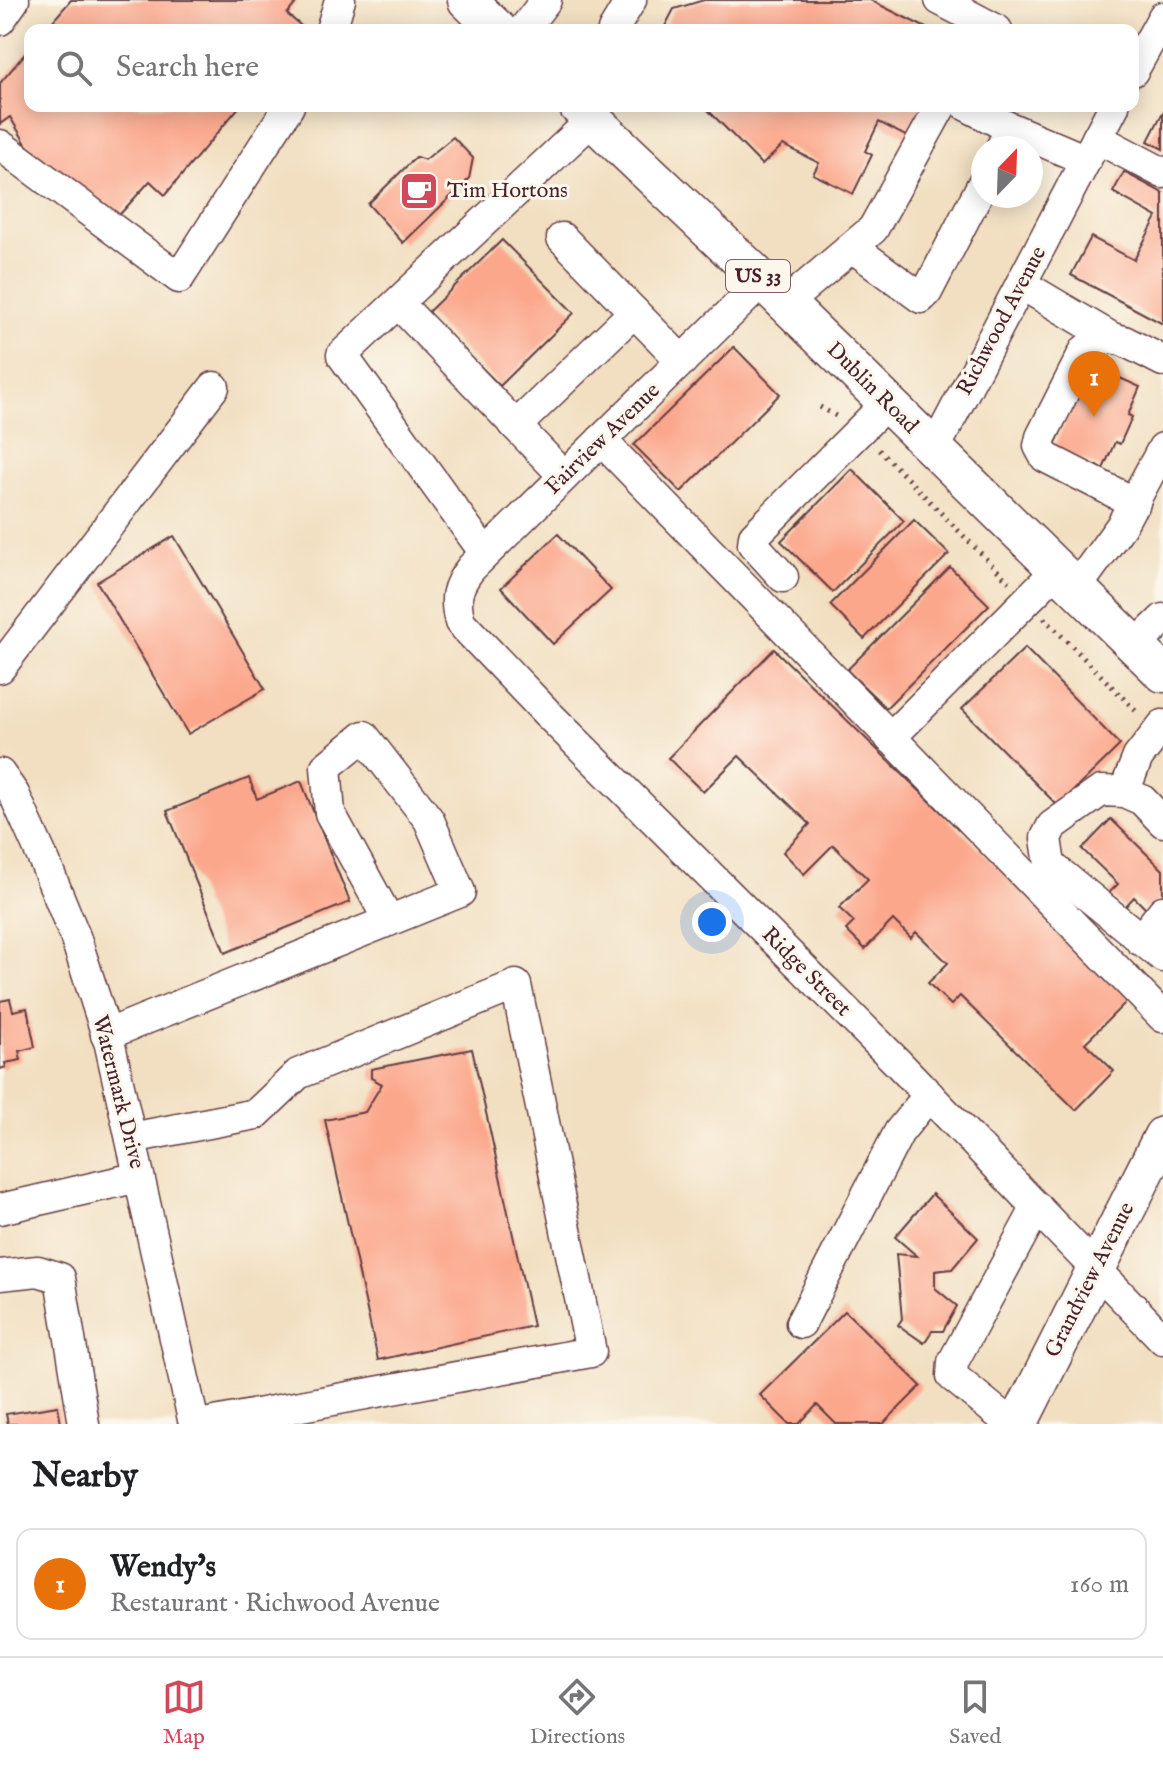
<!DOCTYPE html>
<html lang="en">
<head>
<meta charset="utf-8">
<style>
  body { margin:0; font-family:"IM FELL English",serif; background:#f6f6f6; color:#202124 }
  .compass { position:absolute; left:971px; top:136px; width:72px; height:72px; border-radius:50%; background:#fff; box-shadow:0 4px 20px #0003; rotate:23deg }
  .you { position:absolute; left:712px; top:922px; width:28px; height:28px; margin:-20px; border:6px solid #fff; border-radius:50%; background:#1a73e8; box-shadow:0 0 0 12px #1a73e833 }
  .badge { display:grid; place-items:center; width:52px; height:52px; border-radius:50%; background:#d1495b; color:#fff; font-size:26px; font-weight:700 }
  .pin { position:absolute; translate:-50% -66px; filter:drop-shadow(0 2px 4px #0008) }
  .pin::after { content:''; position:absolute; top:42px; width:28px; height:24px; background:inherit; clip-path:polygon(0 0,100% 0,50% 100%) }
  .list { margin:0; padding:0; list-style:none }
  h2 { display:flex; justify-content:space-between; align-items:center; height:104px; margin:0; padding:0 32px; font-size:34px }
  h2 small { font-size:26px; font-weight:400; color:#757577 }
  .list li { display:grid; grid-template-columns:52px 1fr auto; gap:24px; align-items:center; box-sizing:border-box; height:112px; margin:0 16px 16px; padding:0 16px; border:2px solid #e0e0e0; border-radius:16px }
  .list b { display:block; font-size:30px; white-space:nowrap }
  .list p { margin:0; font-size:26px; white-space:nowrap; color:#757577 }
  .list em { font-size:26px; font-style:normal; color:#757577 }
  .icon { flex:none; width:44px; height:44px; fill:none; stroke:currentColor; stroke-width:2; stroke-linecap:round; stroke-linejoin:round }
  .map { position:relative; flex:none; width:1163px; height:1424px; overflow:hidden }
  .search { position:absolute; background:#fff; box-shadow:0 4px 20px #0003; left:24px; right:24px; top:24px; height:88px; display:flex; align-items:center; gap:20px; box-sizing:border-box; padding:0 28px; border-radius:16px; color:#757577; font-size:30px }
  .sheet { height:232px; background:#fff }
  nav { display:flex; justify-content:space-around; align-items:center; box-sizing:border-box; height:112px; border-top:2px solid #e0e0e0; background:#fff; font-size:22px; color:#757577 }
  nav a { display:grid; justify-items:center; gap:4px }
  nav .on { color:#d1495b }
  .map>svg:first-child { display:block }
  .building { fill:#fba78c }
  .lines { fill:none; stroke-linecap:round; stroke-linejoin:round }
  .minor-casing { stroke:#633c42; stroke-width:33 }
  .major-casing { stroke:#633c42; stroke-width:41 }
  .path { stroke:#633c42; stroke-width:5; stroke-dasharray:2 6; stroke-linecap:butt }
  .minor { stroke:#fff; stroke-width:30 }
  .major { stroke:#fff; stroke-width:38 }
  .labels { text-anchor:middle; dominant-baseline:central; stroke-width:6; stroke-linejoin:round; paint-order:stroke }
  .shield { fill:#fbf7ec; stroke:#7f6065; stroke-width:2 }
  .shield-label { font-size:20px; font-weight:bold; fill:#4a1f2b }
  .poi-label { font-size:22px; fill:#4a1f2b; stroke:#fbf7ec; text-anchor:start }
  .street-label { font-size:22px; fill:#4a1f2b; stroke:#fbf7ec }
</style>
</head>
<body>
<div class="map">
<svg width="1163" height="1424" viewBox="0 0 1163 1424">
  <rect width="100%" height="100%" fill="#fbf7ec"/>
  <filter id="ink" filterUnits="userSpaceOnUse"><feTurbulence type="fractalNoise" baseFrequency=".0125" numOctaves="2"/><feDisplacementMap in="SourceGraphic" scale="16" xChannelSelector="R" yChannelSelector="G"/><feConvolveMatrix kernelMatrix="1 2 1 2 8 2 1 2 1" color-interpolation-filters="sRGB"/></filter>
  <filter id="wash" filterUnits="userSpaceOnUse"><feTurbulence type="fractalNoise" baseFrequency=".006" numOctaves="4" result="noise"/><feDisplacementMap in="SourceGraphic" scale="32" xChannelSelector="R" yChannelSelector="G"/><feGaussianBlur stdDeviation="1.8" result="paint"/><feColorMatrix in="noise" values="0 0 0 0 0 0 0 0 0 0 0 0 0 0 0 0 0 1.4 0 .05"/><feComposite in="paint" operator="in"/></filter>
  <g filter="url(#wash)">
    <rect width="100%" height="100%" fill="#f2dfc1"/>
    <g id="blocks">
      <g class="building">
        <path d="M71 0H292L296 3 287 14 306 30H45Z"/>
        <path d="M870 0 930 30H663L674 9 704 0Z"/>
        <path d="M30 48V106H240L165 195 150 181 112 223 35 159 10 117 0 124V83Z"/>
        <path d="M704 106H930L913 140 879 122 865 151 872 155 853 194 813 174 819 163 783 145 762 165Z"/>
        <path d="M1163 112V149L1148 141Z"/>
        <path d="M453 137 473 158 469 179 403 243 368 204 416 157 425 160Z"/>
        <path d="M1124 172 1163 193V324L1071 275 1091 237 1134 260 1157 217 1113 192Z"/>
        <path d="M502 240 574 313 500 386 427 313Z"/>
        <path d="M734 347 780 394 681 492 634 445Z"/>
        <path d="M1091 365 1140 387 1128 415 1132 417 1120 444 1115 442 1103 469 1054 447Z"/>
        <path d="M852 469 904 521 833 592 781 541Z"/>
        <path d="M914 520 949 554 864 639 830 605Z"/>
        <path d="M558 534 611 590 553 644 501 588Z"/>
        <path d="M174 536 265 689 188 734 97 582Z"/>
        <path d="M950 567 989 605 886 708 847 670Z"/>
        <path d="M1025 648 1120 745 1058 806 962 709Z"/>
        <path d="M774 649 1131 997 1085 1043 1114 1071 1076 1110 960 996 951 1005 928 983 948 963 916 932 911 938 893 920 865 949 846 930 854 922 839 908 868 879 833 845 804 874 783 852 810 824 739 756 703 792 668 758Z"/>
        <path d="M249 778 257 799 301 781 350 902 225 953 167 811Z"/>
        <path d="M1111 819 1163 870V896L1148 911 1134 897 1124 908 1109 893 1118 884 1082 849Z"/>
        <path d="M10 999 13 1011 27 1008 35 1047 19 1051 21 1060 5 1063 6 1067 0 1069V1001Z"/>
        <path d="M472 1049 533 1326 378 1360 325 1120 365 1112 382 1084 371 1078V1069Z"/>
        <path d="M932 1194 978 1238 952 1269 935 1271V1288L957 1306 943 1331H932L924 1343 898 1325 902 1319 896 1254 917 1256 895 1237Z"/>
        <path d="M845 1311 921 1386 883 1424H836L817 1405 799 1424H789L760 1395Z"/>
        <path d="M58 1406 61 1424H8L6 1414Z"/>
      </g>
    </g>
  </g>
  <g filter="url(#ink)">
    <use href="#blocks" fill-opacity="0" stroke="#633c42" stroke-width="2"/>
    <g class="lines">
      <g class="minor-casing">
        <g id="minor">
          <path d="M940 0 997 30"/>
          <path d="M0 20 14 0"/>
          <path d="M331 30 340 0"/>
          <path d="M523 30 546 0"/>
          <path d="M613 30 631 0"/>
          <path d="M1133 71 1163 17"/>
          <path d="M967 106 1006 126V138L1001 148"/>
          <path d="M1006 126 1086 160"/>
          <path d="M1097 138 1163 173"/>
          <path d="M0 145 179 278 289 106"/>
          <path d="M562 238 682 361"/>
          <path d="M852 247 921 298 927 292 983 183"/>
          <path d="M763 281 471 568C456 587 454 599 460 622L546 712 897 1062 1163 1339"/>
          <path d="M1021 284 1112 338 1124 341 1163 361"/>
          <path d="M398 303 564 476"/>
          <path d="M786 303 873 229 941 106"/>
          <path d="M1112 338 1097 341 1085 350 1041 437 1039 446 1045 457 1135 503"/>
          <path d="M516 426 634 312"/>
          <path d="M601 440 1163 1017"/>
          <path d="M934 450 1114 106"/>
          <path d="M485 553 342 355 592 120"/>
          <path d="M783 577 753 544 754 536 887 403"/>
          <path d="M1076 588 1121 526 1163 448"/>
          <path d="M1135 646 1163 619"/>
          <path d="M0 668 214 387"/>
          <path d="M890 738 1057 570"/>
          <path d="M0 774 14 794 46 865 76 939 110 1045 194 1424"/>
          <path d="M1124 792 1138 757 1163 725"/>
          <path d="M1163 822 1142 800 1124 792 1101 791 1052 826 1046 838 1050 865 1163 957"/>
          <path d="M1140 940 1163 911"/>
          <path d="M106 1035 460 892 429 820 364 736 326 767 330 813 389 921"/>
          <path d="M131 1138 256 1114 298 1074 516 985 591 1352 204 1424"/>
          <path d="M0 1209 139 1177"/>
          <path d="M0 1275 38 1271 60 1278 84 1424"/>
          <path d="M801 1323 899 1132 929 1095"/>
          <path d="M1011 1424 952 1376 953 1362 1037 1207"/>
        </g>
      </g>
      <g class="major-casing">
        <g id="major">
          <path d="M467 0 498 30"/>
          <path d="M578 106 769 287 1163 673"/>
          <path d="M1018 1424 1163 1136"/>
        </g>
      </g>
      <g class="path">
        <path d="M820 407 836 416"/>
        <path d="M879 450 1009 582"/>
        <path d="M1044 618 1138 713"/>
      </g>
      <use href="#minor" class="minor"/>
      <use href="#major" class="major"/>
    </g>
  </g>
  <defs>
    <g id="cafe-square" transform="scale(2)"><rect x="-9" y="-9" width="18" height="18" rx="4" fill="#d1495b" stroke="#fbf7ec"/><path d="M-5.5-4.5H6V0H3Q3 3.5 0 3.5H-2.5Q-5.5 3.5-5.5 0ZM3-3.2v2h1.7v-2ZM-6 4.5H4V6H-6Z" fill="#fff"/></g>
  </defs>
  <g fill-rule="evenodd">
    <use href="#cafe-square" x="419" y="191"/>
  </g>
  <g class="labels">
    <rect class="shield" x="726" y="260" width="64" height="32" rx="6"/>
    <g class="shield-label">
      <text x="758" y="276">US 33</text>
    </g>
    <g class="poi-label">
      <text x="447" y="191">Tim Hortons</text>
    </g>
    <g class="street-label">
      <text transform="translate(1002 321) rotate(-62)">Richwood Avenue</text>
      <text transform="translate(872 388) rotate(45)">Dublin Road</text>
      <text transform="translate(603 439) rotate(-44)">Fairview Avenue</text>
      <text transform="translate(806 972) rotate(45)">Ridge Street</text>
      <text transform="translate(118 1092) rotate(76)">Watermark Drive</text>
      <text transform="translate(1090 1280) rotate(-63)">Grandview Avenue</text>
    </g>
  </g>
</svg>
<svg class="compass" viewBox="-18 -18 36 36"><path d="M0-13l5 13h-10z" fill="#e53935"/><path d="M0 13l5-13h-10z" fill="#757577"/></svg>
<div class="you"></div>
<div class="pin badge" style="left:1094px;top:417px;background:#e8710a">1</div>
<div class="search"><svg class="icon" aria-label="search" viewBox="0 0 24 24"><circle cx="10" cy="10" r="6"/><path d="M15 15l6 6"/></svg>Search here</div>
</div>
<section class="sheet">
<h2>Nearby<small></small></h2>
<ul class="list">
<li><span class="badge" style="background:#e8710a">1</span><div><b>Wendy's</b><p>Restaurant · Richwood Avenue</p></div><em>160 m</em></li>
</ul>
</section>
<nav>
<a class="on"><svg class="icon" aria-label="map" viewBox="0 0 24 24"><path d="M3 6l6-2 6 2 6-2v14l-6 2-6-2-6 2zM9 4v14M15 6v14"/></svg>Map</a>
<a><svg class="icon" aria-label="directions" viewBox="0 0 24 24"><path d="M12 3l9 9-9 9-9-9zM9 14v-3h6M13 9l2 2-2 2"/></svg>Directions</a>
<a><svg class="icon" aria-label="saved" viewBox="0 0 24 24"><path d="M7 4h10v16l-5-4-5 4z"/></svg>Saved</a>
</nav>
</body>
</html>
